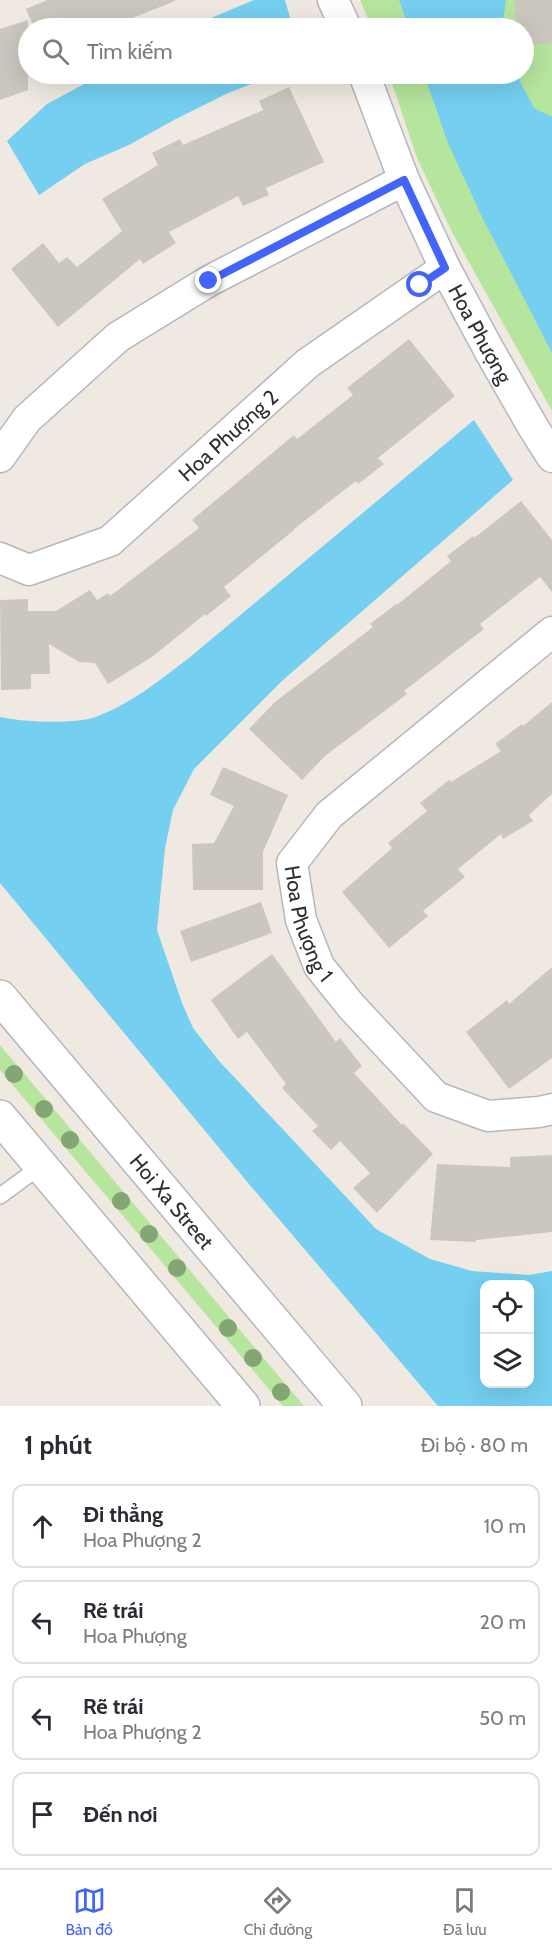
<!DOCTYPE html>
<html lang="vi">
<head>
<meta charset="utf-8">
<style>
  body { margin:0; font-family:Cabin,sans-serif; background:#f2f2f3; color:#2b2b33 }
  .controls { position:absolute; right:18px; bottom:18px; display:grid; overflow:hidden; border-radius:12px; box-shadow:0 6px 24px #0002 }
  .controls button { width:54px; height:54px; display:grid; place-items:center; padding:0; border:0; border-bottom:2px solid #e1e1e2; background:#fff; color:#2b2b33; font:30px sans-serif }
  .stop { position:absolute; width:18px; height:18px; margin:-14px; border:4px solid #4264fb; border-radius:50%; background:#fff }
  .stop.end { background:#4264fb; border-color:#fff; box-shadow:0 2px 6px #0008 }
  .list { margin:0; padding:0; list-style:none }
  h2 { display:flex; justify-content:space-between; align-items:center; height:78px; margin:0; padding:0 24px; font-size:26px }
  h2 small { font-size:20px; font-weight:400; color:#7c7c81 }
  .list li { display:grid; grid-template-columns:39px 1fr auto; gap:18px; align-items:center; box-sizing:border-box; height:84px; margin:0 12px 12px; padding:0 12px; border:2px solid #e1e1e2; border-radius:12px }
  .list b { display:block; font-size:22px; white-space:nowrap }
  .list p { margin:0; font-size:20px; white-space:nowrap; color:#7c7c81 }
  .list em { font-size:20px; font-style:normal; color:#7c7c81 }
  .icon { flex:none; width:33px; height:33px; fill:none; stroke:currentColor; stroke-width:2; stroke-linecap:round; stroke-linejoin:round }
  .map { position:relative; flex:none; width:552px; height:1406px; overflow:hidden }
  .search { position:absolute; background:#fff; box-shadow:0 6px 24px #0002; left:18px; right:18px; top:18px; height:66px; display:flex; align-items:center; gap:15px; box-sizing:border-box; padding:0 21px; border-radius:33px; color:#7c7c81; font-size:22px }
  .sheet { height:462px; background:#fff }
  nav { display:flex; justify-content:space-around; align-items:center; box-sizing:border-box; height:84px; border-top:2px solid #e1e1e2; background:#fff; font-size:16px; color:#7c7c81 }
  nav a { display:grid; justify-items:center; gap:3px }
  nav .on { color:#4264fb }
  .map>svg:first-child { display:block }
  .green { fill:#b6e59e }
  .water { fill:#75cff0; fill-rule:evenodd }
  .building { fill:#cbc7bf }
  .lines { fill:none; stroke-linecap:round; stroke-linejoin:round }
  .service-casing { stroke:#b4b7c1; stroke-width:18 }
  .minor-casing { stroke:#b4b7c1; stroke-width:33 }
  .secondary-casing { stroke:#b4b7c1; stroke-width:36 }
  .service { stroke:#fff; stroke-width:15 }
  .minor { stroke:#fff; stroke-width:30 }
  .secondary { stroke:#fff; stroke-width:33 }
  .tree { fill:#84a574 }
  .route { stroke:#4264fb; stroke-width:8 }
  .labels { text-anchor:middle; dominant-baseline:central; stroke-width:6; stroke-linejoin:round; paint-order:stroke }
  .street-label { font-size:21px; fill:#2e2e2e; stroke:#fff }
</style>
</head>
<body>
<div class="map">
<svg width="552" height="1406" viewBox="0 0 552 1406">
  <rect width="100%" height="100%" fill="#efe9e1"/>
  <g class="green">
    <path d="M360 0H552V411L452 232 417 158 389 74H524V28H372Z"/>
    <path d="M0 1045 304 1406H283L0 1070Z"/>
  </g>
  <g class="water">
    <path d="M254 0H285L293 28H187Z"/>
    <path d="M399 0H506L503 21 504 28H409Z"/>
    <path d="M103 74H277L228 93 174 120 129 145 85 164 39 195 7 141 47 104Z"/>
    <path d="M424 74H516L534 108 552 117V353L481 215 448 143Z"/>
    <path d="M474 420 513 480 283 680 194 769 173 810 165 848 157 930 182 1003 193 1028 219 1061 376 1229 430 1259 472 1271 529 1275 552 1271V1406H438L249 1184 0 883V717C23 722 77 725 98 716 132 703 160 680 189 658ZM484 1284H530V1384H484Z"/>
  </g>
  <g class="building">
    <path d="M47 0H175V1L125 21 128 28H34L26 9Z"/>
    <path d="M514 0H552V43L524 45V28H516Z"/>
    <path d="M28 20V90L0 100V29Z"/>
    <path d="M289 87 324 162 266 188 269 195 243 206 238 196 169 232 176 243 143 264 140 259 58 327 11 269 43 243 59 263 67 257 77 267 122 231 102 199 158 165 152 153 180 139 183 145 263 110 259 101Z"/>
    <path d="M409 339 455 396 378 458 384 464 358 484 356 481 294 529V530L224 587 231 596 206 616 205 614 152 657 108 684 95 663 79 662 49 644 50 674H31V689L1 690 0 600 28 599V611H56L90 590 97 600 108 593 110 596 199 528 192 520 294 435 297 439 353 395 347 388Z"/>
    <path d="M521 501 552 540V592L540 577 480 624 484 629 404 691 407 694 325 756 302 780 249 729 275 702 373 627 370 624 396 604 397 605 451 561 447 556 473 536 474 538Z"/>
    <path d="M552 702V794L529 815 533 821 503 839 501 834 458 869 465 877 423 911 428 916 389 948 342 892 392 848 388 843 427 811 420 803 449 780 451 782 501 751 495 744 522 724 523 726Z"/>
    <path d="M223 767 288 795 263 852V890H193L192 844 214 843 234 806 210 795Z"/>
    <path d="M261 902 272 933 191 962 180 931Z"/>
    <path d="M272 954 336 1042 340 1038 362 1066 354 1073 402 1125 403 1123 433 1154 377 1213 353 1188 370 1173 340 1141 331 1150 312 1131 318 1126 282 1088 286 1084 247 1032 238 1039 211 1000Z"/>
    <path d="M552 967V1058L509 1089 466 1032 507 1000 509 1004Z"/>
    <path d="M552 1155V1232L476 1240V1242L430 1240 437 1164 510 1167V1157Z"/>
  </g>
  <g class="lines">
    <g class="service-casing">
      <path id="service" d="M0 1196 41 1166"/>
    </g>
    <g class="minor-casing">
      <g id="minor">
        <path d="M333 0 346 28"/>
        <path id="s1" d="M364 74 404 180 445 268 489 350 533 427 552 457"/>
        <path d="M0 457 27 419 118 337 209 281 404 180"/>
        <path id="s2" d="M0 558 29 570 110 541 308 363 445 268"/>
        <path id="s3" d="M552 632 329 815 292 863 301 920 319 966 351 1006 436 1097 488 1116 539 1112 552 1109"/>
      </g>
    </g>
    <g class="secondary-casing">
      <g id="secondary">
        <path id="s4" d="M0 997 345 1406"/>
        <path d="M0 1117 243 1406"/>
      </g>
    </g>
    <use href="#service" class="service"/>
    <use href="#minor" class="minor"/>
    <use href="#secondary" class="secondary"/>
  </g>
  <g class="tree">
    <circle cx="14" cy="1074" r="9"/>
    <circle cx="44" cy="1109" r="9"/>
    <circle cx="70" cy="1140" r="9"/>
    <circle cx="121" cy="1201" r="9"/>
    <circle cx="149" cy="1234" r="9"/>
    <circle cx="177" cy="1268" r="9"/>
    <circle cx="228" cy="1328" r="9"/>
    <circle cx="253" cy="1358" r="9"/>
    <circle cx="281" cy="1392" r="9"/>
  </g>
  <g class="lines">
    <path class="route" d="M209 281 404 180 445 268 420 285"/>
  </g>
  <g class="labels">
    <g class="street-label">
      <text stroke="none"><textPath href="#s1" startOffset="285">Hoa Phượng</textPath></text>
      <text stroke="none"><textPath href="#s2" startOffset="276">Hoa Phượng 2</textPath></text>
      <text stroke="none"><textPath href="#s3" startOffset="412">Hoa Phượng 1</textPath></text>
      <text stroke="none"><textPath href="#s4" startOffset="267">Hoi Xa Street</textPath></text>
    </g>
  </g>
</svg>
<div class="controls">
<button><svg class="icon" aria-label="locate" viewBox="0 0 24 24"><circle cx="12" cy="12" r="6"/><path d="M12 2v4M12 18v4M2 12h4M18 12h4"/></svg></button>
<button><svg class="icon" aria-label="layers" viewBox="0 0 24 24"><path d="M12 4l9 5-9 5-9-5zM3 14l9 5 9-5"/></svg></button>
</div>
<div class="stop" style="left:420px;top:285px"></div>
<div class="stop end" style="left:209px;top:281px"></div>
<div class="search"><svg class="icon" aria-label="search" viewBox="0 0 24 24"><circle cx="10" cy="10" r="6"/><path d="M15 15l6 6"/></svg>Tìm kiếm</div>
</div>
<section class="sheet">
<h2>1 phút<small>Đi bộ · 80 m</small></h2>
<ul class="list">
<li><svg class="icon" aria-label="ahead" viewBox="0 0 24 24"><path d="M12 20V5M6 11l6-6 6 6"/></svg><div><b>Đi thẳng</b><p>Hoa Phượng 2</p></div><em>10 m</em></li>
<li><svg class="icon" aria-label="left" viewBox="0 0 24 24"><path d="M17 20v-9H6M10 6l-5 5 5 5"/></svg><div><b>Rẽ trái</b><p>Hoa Phượng</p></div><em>20 m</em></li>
<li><svg class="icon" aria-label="left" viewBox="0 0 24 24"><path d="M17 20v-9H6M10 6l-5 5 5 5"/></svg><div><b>Rẽ trái</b><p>Hoa Phượng 2</p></div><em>50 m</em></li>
<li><svg class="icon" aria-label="arrive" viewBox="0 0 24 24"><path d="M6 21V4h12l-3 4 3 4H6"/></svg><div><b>Đến nơi</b></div></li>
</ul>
</section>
<nav>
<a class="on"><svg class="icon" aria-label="map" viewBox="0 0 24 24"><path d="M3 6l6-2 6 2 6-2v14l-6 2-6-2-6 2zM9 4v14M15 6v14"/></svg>Bản đồ</a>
<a><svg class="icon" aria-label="directions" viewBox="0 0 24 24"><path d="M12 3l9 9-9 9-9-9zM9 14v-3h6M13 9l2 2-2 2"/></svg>Chỉ đường</a>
<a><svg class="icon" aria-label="saved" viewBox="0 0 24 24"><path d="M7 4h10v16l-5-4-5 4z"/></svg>Đã lưu</a>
</nav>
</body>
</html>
